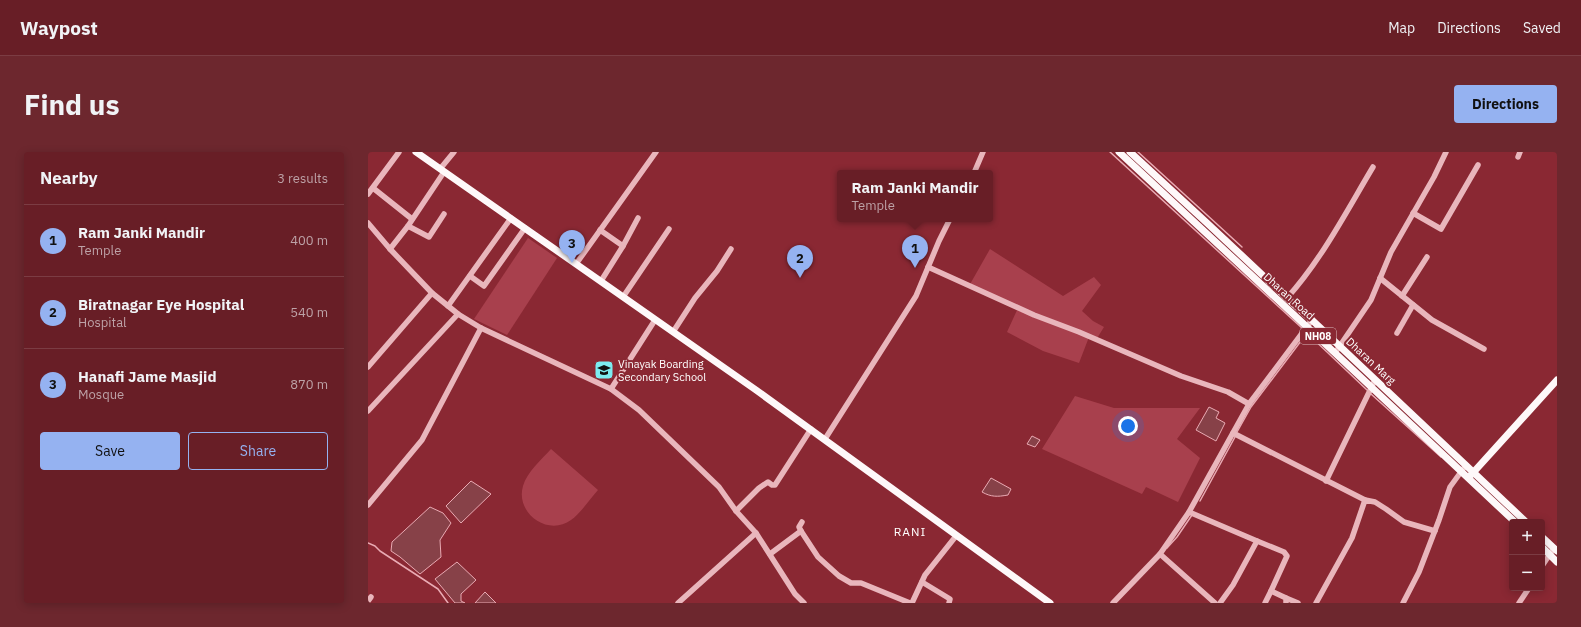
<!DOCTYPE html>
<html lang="en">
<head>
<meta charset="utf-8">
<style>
  body { margin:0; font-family:"IBM Plex Sans",sans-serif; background:#6d272e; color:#f1f3f6 }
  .controls { position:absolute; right:12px; bottom:12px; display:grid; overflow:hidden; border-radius:4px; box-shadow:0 2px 10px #0003 }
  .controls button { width:36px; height:36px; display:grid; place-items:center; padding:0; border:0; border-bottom:1px solid #7b3c43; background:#681e26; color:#f1f3f6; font:20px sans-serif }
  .you { position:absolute; left:760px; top:274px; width:14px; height:14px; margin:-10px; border:3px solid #fff; border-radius:50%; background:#1a73e8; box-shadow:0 0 0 6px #1a73e833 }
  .badge { display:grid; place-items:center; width:26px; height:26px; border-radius:50%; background:#95b2f1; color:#111; font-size:13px; font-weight:700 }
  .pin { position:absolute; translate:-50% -33px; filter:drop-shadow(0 1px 2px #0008) }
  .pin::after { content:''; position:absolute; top:21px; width:14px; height:12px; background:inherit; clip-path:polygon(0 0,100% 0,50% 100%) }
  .popup { position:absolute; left:469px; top:18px; width:156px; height:52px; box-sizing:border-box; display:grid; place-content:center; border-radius:4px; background:#681e26; filter:drop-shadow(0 1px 3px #0005); font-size:13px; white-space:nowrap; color:#bda2a7 }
  .popup b { font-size:15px; color:#f1f3f6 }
  .popup::after { content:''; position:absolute; left:50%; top:100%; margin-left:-8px; border:8px solid transparent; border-top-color:#681e26 }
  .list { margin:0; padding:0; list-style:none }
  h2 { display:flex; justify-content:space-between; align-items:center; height:52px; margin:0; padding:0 16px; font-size:17px }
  h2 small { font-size:13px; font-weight:400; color:#bda2a7 }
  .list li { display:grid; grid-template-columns:26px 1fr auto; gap:12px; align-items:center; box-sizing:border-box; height:72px; padding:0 16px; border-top:1px solid #7b3c43 }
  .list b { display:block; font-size:15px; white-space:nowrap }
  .list p { margin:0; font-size:13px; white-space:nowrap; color:#bda2a7 }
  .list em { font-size:13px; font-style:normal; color:#bda2a7 }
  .actions { display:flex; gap:8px; padding:12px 16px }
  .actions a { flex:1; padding:9px 0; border:1px solid #95b2f1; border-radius:4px; text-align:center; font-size:14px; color:#95b2f1 }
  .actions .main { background:#95b2f1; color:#111 }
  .map { position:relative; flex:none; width:1189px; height:451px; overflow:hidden; border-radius:4px }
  header { display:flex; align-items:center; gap:24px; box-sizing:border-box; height:56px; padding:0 20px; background:#681e26; border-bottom:1px solid #7b3c43 }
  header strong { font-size:19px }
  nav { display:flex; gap:22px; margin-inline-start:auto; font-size:14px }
  .intro { display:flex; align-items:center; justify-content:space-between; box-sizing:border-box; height:96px; padding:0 24px }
  h1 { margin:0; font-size:28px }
  .button { padding:10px 18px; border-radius:4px; background:#95b2f1; color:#111; font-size:14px; font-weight:700 }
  main { display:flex; gap:24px; padding:0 24px }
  aside { flex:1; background:#681e26; border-radius:4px; box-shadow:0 2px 10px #0003 }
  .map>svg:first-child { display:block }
  .green { fill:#a8404d }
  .water { fill:#874148; stroke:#e9aab3 }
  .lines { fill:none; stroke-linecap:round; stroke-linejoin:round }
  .stream { stroke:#e9aab3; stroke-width:1.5 }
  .minor { stroke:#e9b6bc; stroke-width:5.5 }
  .major { stroke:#fef8f9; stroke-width:7 }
  .labels { text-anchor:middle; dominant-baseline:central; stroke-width:4; stroke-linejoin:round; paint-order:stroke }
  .shield { fill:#8a2833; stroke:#dcbec2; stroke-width:1 }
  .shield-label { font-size:10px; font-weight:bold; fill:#fff }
  .street-label { font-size:11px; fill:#fff; stroke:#8a2833 }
  .poi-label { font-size:11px; fill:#fff; stroke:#8a2833; text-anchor:start }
  .neighbourhood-label { font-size:12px; letter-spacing:1px; fill:#fff; stroke:#8a2833 }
</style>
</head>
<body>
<header>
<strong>Waypost</strong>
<nav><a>Map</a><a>Directions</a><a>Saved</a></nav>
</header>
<div class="intro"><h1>Find us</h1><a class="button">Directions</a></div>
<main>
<aside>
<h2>Nearby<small>3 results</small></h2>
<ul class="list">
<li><span class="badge">1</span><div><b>Ram Janki Mandir</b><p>Temple</p></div><em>400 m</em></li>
<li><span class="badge">2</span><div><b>Biratnagar Eye Hospital</b><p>Hospital</p></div><em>540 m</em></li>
<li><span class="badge">3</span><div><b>Hanafi Jame Masjid</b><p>Mosque</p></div><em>870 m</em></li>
</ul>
<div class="actions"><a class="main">Save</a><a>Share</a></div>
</aside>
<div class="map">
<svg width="1189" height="451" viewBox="0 0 1189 451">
  <rect width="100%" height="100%" fill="#8a2833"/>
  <g class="green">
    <path d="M160 86 189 106 139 183 106 167Z"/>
    <path d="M622 97 695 144 726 125 733 133 714 159 725 169 736 175 728 188 721 185 711 211 675 199 639 180 650 156 601 134Z"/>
    <path d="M707 244 746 256H832L809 287 832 306 810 350 778 335 774 342 674 297Z"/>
    <path d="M183 297 230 338C222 347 212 362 203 368 180 385 147 361 155 334 159 320 174 307 183 297Z"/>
  </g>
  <g class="water">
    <path d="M841 255 851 260 848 266 857 271 848 289 828 278Z"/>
    <path d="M664 284 672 288 667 295 659 292Z"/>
    <path d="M623 326 643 337 640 343C629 345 623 345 614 340Z"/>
    <path d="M103 329 123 342 93 371 78 354Z"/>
    <path d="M62 355 75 361 83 371 72 388 73 405 52 422 32 405 23 399 24 390Z"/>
    <path d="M89 410 108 428 93 442V449L97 451H87L67 427Z"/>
    <path d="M117 440 128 451H107Z"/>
  </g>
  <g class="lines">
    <g class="stream">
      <path d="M742 0 935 177"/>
      <path d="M770 0 874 95"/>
      <path d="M1003 242 1073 305"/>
      <path d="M869 280 883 255 939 181 999 238"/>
      <path d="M832 349 867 285"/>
      <path d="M0 391 7 394 12 399 70 437 80 451"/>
      <path d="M799 396 809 385 824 363"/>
    </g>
    <g class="minor">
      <path d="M1150 5 1152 0"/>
      <path d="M72 17 86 0"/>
      <path d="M606 21 615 0"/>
      <path d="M5 36 44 67"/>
      <path d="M0 42 31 0"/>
      <path d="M1045 61 1073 77 1110 13"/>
      <path d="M0 71 22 97 64 141 90 162 113 176 243 237 271 258 351 335 368 359 388 381 427 442 436 451"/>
      <path d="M40 74 61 85 76 62"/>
      <path d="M232 78 255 94"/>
      <path d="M22 97 40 74 76 20"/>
      <path d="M208 112 288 0"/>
      <path d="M560 115 666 163 711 180 813 224 860 240 881 252"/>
      <path d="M102 124 116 134 157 76"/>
      <path d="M1012 126 1064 168 1116 197"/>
      <path d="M233 129 255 94 270 66"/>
      <path d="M1034 144 1059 105"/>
      <path d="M255 145 301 77"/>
      <path d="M919 146C954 107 978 60 1005 15"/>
      <path d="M80 154 143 66"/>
      <path d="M305 180 327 146 349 119 363 97"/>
      <path d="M1029 181 1045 153"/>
      <path d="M967 201 1003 148 1023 100 1066 25 1078 0"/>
      <path d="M0 215 64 141"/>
      <path d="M243 237 287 168"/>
      <path d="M0 259 90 162"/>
      <path d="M865 281 997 348"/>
      <path d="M457 287 548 144 571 89 582 67"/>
      <path d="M958 329 1007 228"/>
      <path d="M0 353 54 288 113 176"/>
      <path d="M368 359 391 336 400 330 404 333H407L443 277"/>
      <path d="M821 360 889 389"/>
      <path d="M434 370 431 375 433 379 450 405 471 424 483 431H493L542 451"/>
      <path d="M402 402 433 379"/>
      <path d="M792 402 847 451"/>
      <path d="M1174 414 1186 396"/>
      <path d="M554 430 582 447 581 451"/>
      <path d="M918 446 930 451"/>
      <path d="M0 449 3 445"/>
      <path d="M310 451 388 381"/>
      <path d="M544 451 557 423 588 384"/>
      <path d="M745 451 792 402 821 360 881 252 944 168"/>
      <path d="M852 451 865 433 889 389 916 400 919 404 903 439 918 446V451"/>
      <path d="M897 451 903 439"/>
      <path d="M948 451 984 386 997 348 1007 350 1018 357 1036 370 1067 379"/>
      <path d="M1035 451 1051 420 1071 368 1082 335 1098 313"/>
      <path d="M1151 451 1161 436"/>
    </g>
    <g class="major">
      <path d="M48 0 388 238 682 451"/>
      <path d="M751 0 967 201 1147 370"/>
      <path d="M762 0 839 71 919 146 944 168 1158 370"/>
      <path d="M1103 323 1189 228"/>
      <path d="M1174 385 1189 399"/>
      <path d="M1174 395 1189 410"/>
    </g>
  </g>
  <defs>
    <g id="school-square" transform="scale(1)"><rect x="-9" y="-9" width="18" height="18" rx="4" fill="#7cecf1" stroke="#8a2833"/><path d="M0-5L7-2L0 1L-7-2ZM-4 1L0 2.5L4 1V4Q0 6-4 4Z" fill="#111"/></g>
  </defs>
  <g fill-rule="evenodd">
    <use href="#school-square" x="236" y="218"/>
  </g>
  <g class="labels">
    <rect class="shield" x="932" y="176" width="36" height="16" rx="3"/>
    <g class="shield-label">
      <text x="950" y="184">NH08</text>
    </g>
    <g class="street-label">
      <text transform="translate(921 144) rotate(42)">Dharan Road</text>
      <text transform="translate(1003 209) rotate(43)">Dharan Marg</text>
    </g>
    <g class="poi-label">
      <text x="250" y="212">Vinayak Boarding<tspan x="250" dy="13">Secondary School</tspan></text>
    </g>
    <g class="neighbourhood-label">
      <text x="542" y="379">RANI</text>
    </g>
  </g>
</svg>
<div class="controls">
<button>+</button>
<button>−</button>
</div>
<div class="you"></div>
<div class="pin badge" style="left:547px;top:116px">1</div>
<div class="popup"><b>Ram Janki Mandir</b>Temple</div>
<div class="pin badge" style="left:432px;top:126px">2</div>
<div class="pin badge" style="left:204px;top:111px">3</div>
</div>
</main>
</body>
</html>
